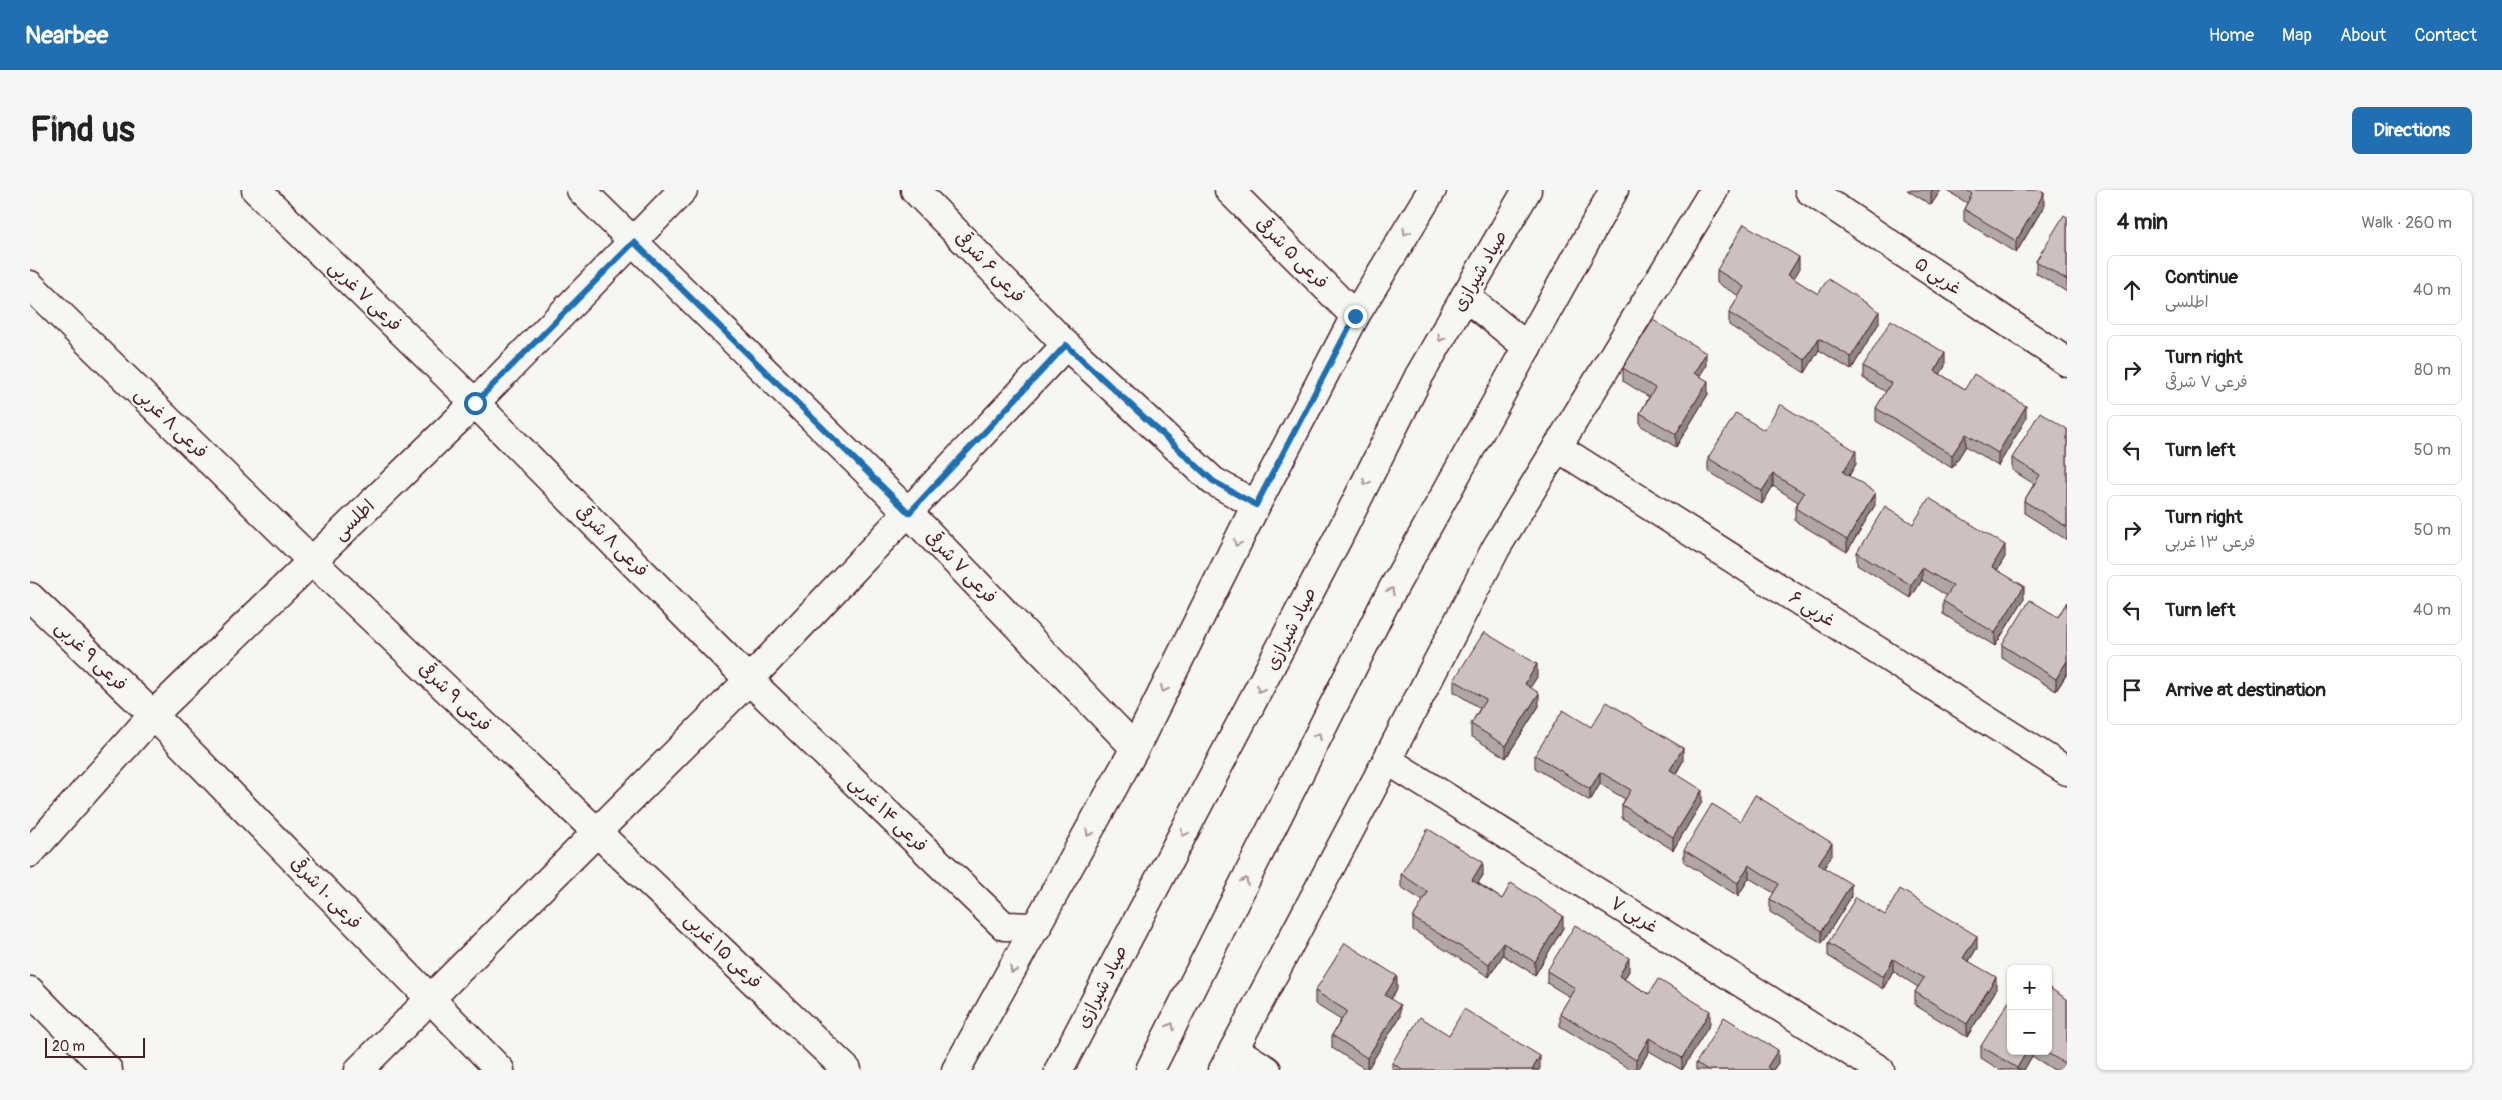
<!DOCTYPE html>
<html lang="en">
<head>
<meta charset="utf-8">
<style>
  body { margin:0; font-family:Pangolin,"Playpen Sans Arabic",sans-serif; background:#f6f6f6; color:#222 }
  .controls { position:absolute; right:15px; bottom:15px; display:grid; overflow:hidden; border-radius:8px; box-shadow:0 1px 4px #0004 }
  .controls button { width:45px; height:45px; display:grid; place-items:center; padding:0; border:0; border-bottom:1px solid #e0e0e0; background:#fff; color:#222; font:25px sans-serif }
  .scale { position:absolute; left:15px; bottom:12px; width:100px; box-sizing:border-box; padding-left:5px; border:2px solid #4a1f2b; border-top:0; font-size:14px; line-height:18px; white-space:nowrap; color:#4a1f2b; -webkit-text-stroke:4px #f6f6f2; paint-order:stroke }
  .stop { position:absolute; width:15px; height:15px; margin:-11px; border:4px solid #1f6fb2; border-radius:50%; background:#fff }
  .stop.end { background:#1f6fb2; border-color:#fff; box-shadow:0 1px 5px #0008 }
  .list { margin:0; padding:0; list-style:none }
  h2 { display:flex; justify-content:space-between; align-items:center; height:65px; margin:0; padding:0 20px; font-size:21px }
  h2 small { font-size:16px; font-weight:400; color:#767676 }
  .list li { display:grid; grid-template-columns:32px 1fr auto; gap:15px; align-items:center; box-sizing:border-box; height:70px; margin:0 10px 10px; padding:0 10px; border:1px solid #e0e0e0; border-radius:8px }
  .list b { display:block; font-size:19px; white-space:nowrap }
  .list p { margin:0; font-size:16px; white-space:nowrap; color:#767676 }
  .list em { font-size:16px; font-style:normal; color:#767676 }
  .icon { flex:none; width:28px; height:28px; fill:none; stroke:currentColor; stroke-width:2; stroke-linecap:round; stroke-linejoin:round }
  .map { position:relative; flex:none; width:2037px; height:880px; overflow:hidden; border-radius:8px }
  header { display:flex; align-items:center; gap:30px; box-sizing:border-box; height:70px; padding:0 25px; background:#1f6fb2; color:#fff }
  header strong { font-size:24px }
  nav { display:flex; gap:28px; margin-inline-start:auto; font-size:18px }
  .intro { display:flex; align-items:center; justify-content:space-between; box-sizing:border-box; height:120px; padding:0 30px }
  h1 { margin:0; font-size:35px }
  .button { padding:12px 22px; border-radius:8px; background:#1f6fb2; color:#fff; font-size:18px; font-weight:700 }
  main { display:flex; gap:30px; padding:0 30px }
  aside { flex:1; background:#fff; border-radius:8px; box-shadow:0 1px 4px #0004 }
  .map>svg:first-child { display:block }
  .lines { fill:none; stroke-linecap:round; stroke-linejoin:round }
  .minor-casing { stroke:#4a1f2b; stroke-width:31 }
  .major-casing { stroke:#4a1f2b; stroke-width:31 }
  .minor { stroke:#f6f6f2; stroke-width:28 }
  .major { stroke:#f6f6f2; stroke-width:28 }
  .wall { fill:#afa6a5; stroke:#4a1f2b }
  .shaded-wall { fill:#8f8786; stroke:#4a1f2b }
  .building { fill:#ccc1c0; stroke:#4a1f2b }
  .oneway { stroke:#a99598 }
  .route { stroke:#1f6fb2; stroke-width:6 }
  .labels { text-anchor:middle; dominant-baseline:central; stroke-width:4.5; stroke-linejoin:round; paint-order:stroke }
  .street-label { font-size:18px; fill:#4a1f2b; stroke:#f6f6f2 }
</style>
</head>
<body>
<header>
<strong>Nearbee</strong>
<nav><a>Home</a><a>Map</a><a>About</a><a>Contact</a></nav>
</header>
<div class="intro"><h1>Find us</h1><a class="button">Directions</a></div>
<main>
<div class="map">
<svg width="2037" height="880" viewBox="0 0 2037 880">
  <rect width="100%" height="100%" fill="#f6f6f2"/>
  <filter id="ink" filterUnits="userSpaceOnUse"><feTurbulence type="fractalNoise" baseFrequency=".02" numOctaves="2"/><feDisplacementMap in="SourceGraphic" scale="10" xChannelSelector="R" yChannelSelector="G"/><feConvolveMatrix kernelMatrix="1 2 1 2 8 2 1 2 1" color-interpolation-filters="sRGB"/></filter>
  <g filter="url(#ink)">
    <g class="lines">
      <g class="minor-casing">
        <g id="minor">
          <path d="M226 0 445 213 719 490 974 736 1007 737"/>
          <path d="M551 0 879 323 1105 558"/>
          <path d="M885 0 1036 155 1183 291 1226 315"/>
          <path d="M1199 0 1325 126"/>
          <path d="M1779 0 2037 172"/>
          <path d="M0 95 282 371 817 880"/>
          <path d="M1527 257 2037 581"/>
          <path d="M0 407 123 525 470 880"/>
          <path d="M1357 570 1850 880"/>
          <path d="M0 663 123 525 445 213 653 0"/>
          <path d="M0 801 78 880"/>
          <path d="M1204 859 1237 880"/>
          <path d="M329 880 719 490 1036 155"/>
          <path d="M926 880 1105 558 1226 315 1325 126 1402 0"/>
          <path d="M1193 880 1357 570 1466 358 1684 0"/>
        </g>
      </g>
      <g class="major-casing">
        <g id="major">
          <path d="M1435 106 1497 157"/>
          <path d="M1029 880 1309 346 1389 186 1497 0"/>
          <path d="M1120 880 1355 413 1584 0"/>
        </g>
      </g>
      <use href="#minor" class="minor"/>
      <use href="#major" class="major"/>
    </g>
    <g class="wall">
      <path d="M1877 0H1911L1901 15Z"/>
      <path d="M1916 0H2008L2014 16 1986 63 1934 31V19L1937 13Z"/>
      <path d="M2037 27V102L2006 83V71Z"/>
      <path d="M1687 80H1769L1763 89 1788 104 1849 133 1821 180 1789 160 1775 183 1699 135V123L1709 106 1687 93Z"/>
      <path d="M1676 176 1669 186 1678 204 1646 257 1610 235V223L1619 207 1593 191V178Z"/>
      <path d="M1833 176H1915L1910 184 1935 199 1996 229 1968 276 1936 256 1922 278 1846 231V218L1856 202 1833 188Z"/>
      <path d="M2037 239V350L1994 323V311L2004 294 1982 280V268Z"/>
      <path d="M1734 240 1826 274 1819 286 1845 315 1817 362 1765 331V318L1768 312 1743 296 1732 314 1678 281V268Z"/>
      <path d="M1883 334 1975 367 1967 380 1994 409 1965 456 1913 424V411L1917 406 1892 390 1881 408 1827 374V362Z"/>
      <path d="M2037 412V484L2026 501 1972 468V455L2028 427Z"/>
      <path d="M1507 487 1500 497 1509 516 1476 568 1441 546V534L1450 518 1424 502V490Z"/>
      <path d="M1561 537 1653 571 1646 584 1672 612 1643 660 1592 628V615L1595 609 1570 594 1560 611 1505 578V565Z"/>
      <path d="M1710 631 1802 665 1794 678 1821 707 1792 753 1740 722V709L1744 703 1719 688 1708 706 1654 672V660Z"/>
      <path d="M1371 684 1453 685 1448 693 1472 709 1533 738 1505 785 1473 765 1459 787 1383 740V728L1393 711 1371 697Z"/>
      <path d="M1855 725 1947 758 1939 771 1966 800 1937 847 1885 815V802L1888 797 1863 781 1853 799 1798 766V753Z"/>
      <path d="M1517 781H1599L1594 789 1619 804 1680 834 1652 880 1619 861 1608 880H1601L1530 836V823L1540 807 1517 793Z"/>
      <path d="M1367 799 1361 809 1370 827 1337 880 1302 858V845L1311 830 1285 814V801Z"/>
      <path d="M2037 809V880H2024L2002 866 1994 880H1970L1951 868V856L1981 861H2018Z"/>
      <path d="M1419 845 1510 879 1509 880H1362V873Z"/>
      <path d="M1666 873H1748L1743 880H1666Z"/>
    </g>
    <g class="shaded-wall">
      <path d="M1903 0H1911L1901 15V2Z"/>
      <path d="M2014 3V16L1986 63V51Z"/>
      <path d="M1769 67V80L1758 98V85Z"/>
      <path d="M1849 121V133L1821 180V167Z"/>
      <path d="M1789 148V160L1775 183V170Z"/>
      <path d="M1676 163V176L1664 195V183Z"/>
      <path d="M1915 163V176L1905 193V181Z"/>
      <path d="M1678 191V204L1646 257V244Z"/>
      <path d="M1996 216V229L1968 276V263Z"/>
      <path d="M1936 244V256L1922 278V265Z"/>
      <path d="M1826 261V274L1813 295V282Z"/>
      <path d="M1743 284V296L1732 314V301Z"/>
      <path d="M1845 303V315L1817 362V350Z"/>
      <path d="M1975 355V367L1962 389V377Z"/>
      <path d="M1892 378V390L1881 408V395Z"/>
      <path d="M1994 396V409L1965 456V443Z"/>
      <path d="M2037 471V483L2026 501V489Z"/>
      <path d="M1507 474V487L1495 506V494Z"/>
      <path d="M1509 503V516L1476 568V556Z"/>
      <path d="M1653 558V571L1640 593V580Z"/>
      <path d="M1570 582V594L1560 611V599Z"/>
      <path d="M1672 600V612L1643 660V647Z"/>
      <path d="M1802 653V665L1788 687V674Z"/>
      <path d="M1453 672V685L1442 702V690Z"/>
      <path d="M1719 675V688L1708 706V693Z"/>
      <path d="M1821 694V707L1792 753V741Z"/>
      <path d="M1533 726V738L1505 785V772Z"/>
      <path d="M1947 746V758L1933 780V768Z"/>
      <path d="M1473 753V765L1459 787V774Z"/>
      <path d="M1599 768V781L1589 798V786Z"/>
      <path d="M1863 769V781L1853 799V787Z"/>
      <path d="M1367 786V799L1355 818V805Z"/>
      <path d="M1966 787V800L1937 847V834Z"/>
      <path d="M1370 815V827L1337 880V868Z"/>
      <path d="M1680 821V834L1652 880V868Z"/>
      <path d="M1619 848V861L1608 880H1606V870Z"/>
      <path d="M1748 860V873L1743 880H1737V877Z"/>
      <path d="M1997 861H2002V866L1994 880H1987V878Z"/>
      <path d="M1510 866V879L1509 880H1502Z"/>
      <path d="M2037 868V880H2034V873Z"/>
    </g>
    <g class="building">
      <path d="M1937 0H2008L2014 3 1986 51 1934 19 1942 4Z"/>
      <path d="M2034 25 2037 27V90L2006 71Z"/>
      <path d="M1714 34 1769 67 1758 85 1788 104 1798 89 1849 121 1821 167 1789 148 1775 170 1699 123 1714 97 1687 80Z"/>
      <path d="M1623 130 1676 163 1664 183 1678 191 1646 244 1610 223 1625 198 1593 178Z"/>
      <path d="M1861 130 1915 163 1905 181 1935 199 1944 184 1996 216 1968 263 1936 244 1922 265 1846 218 1861 193 1833 176Z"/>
      <path d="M1750 214 1826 261 1813 282 1845 303 1817 350 1765 318 1774 303 1743 284 1732 301 1678 268 1706 223 1734 240Z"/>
      <path d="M2010 222 2037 239V337L1994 311 2010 285 1982 268Z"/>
      <path d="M1899 308 1975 355 1962 377 1994 396 1965 443 1913 411 1923 396 1892 378 1881 395 1827 362 1855 316 1883 334Z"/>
      <path d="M2000 410 2028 427 2037 412V471L2026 489 1972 455Z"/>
      <path d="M1454 442 1507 474 1495 494 1509 503 1476 556 1441 534 1456 509 1424 490Z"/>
      <path d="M1577 512 1653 558 1640 580 1672 600 1643 647 1592 615 1601 600 1570 582 1560 599 1505 565 1533 520 1561 537Z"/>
      <path d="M1725 605 1802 653 1788 674 1821 694 1792 741 1740 709 1749 694 1719 675 1708 693 1654 660 1682 614 1710 631Z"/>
      <path d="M1398 639 1453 672 1442 690 1472 709 1481 693 1533 726 1505 772 1473 753 1459 774 1383 728 1398 702 1371 684Z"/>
      <path d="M1870 699 1947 746 1933 768 1966 787 1937 834 1885 802 1894 788 1863 769 1853 787 1798 753 1826 707 1855 725Z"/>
      <path d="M1545 735 1599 768 1589 786 1619 804 1628 789 1680 821 1652 868 1619 848 1606 870 1530 823 1545 798 1517 781Z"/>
      <path d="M1315 753 1367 786 1355 805 1370 815 1337 868 1302 845 1317 821 1285 801Z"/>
      <path d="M2018 797 2037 809V868L2034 873 2014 861H2018Z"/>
      <path d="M1981 808V861H1997L1987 878 1951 856Z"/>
      <path d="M1434 819 1510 866 1502 880H1374L1362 873 1390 827 1419 845Z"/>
      <path d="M1694 827 1748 860 1737 877 1741 880H1678L1666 873Z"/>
    </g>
    <defs><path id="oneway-chevron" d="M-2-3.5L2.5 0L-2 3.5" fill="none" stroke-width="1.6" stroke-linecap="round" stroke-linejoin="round" transform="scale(1.25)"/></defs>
    <g class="oneway">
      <use href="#oneway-chevron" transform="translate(1376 42) rotate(121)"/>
      <use href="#oneway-chevron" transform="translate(1411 148) rotate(120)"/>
      <use href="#oneway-chevron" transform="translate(1336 292) rotate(116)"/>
      <use href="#oneway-chevron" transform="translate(1207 353) rotate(116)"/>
      <use href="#oneway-chevron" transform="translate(1361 401) rotate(-61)"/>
      <use href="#oneway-chevron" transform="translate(1134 499) rotate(116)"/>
      <use href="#oneway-chevron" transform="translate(1230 499) rotate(117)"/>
      <use href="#oneway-chevron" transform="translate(1288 546) rotate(-63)"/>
      <use href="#oneway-chevron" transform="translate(1059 643) rotate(119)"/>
      <use href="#oneway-chevron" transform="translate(1154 643) rotate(119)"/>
      <use href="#oneway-chevron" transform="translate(1215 691) rotate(-63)"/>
      <use href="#oneway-chevron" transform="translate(983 780) rotate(119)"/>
      <use href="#oneway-chevron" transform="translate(1141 836) rotate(-63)"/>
    </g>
  </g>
  <g class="lines" filter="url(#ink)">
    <path class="route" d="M445 213 604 52 879 323 1036 155 1183 291 1226 315 1325 126"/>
  </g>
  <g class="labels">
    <g class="street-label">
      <text transform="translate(1262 63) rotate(45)">فرعی ۵ شرقی</text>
      <text transform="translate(960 77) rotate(46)">فرعی ۶ شرقی</text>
      <text transform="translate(1450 81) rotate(-60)">صیاد شیرازی</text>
      <text transform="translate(1908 86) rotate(34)">۵ غربی</text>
      <text transform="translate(335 106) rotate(44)">فرعی ۷ غربی</text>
      <text transform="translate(141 233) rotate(44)">فرعی ۸ غربی</text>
      <text transform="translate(324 330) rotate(-44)">اطلسی</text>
      <text transform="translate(582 351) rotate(45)">فرعی ۸ شرقی</text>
      <text transform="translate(931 377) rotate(46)">فرعی ۷ شرقی</text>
      <text transform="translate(1782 419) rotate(32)">۶ غربی</text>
      <text transform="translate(1261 439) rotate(-63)">صیاد شیرازی</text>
      <text transform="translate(61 466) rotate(44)">فرعی ۹ غربی</text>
      <text transform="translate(425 507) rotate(43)">فرعی ۹ شرقی</text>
      <text transform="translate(858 624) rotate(44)">فرعی ۱۴ غربی</text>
      <text transform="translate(296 703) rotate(46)">فرعی ۱۰ شرقی</text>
      <text transform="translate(1604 725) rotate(32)">۷ غربی</text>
      <text transform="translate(693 761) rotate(44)">فرعی ۱۵ غربی</text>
      <text transform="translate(1072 797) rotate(-63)">صیاد شیرازی</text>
    </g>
  </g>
</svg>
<div class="controls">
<button>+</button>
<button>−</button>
</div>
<div class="scale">20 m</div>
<div class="stop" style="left:445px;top:213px"></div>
<div class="stop end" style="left:1325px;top:126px"></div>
</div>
<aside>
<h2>4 min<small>Walk · 260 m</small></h2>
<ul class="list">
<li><svg class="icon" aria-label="ahead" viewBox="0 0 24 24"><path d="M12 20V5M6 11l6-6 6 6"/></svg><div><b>Continue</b><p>اطلسی</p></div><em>40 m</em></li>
<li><svg class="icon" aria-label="right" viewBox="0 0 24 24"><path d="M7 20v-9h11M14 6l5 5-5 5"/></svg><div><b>Turn right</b><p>فرعی ۷ شرقی</p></div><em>80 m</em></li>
<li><svg class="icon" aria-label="left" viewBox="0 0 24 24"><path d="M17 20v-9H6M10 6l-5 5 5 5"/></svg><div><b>Turn left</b></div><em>50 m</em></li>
<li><svg class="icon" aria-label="right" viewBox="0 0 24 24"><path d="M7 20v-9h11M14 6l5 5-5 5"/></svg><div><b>Turn right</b><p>فرعی ۱۳ غربی</p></div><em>50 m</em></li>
<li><svg class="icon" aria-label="left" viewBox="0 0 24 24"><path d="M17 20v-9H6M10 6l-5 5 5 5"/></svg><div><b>Turn left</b></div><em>40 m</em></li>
<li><svg class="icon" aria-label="arrive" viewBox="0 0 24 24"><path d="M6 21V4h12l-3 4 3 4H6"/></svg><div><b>Arrive at destination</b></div></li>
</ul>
</aside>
</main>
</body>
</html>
